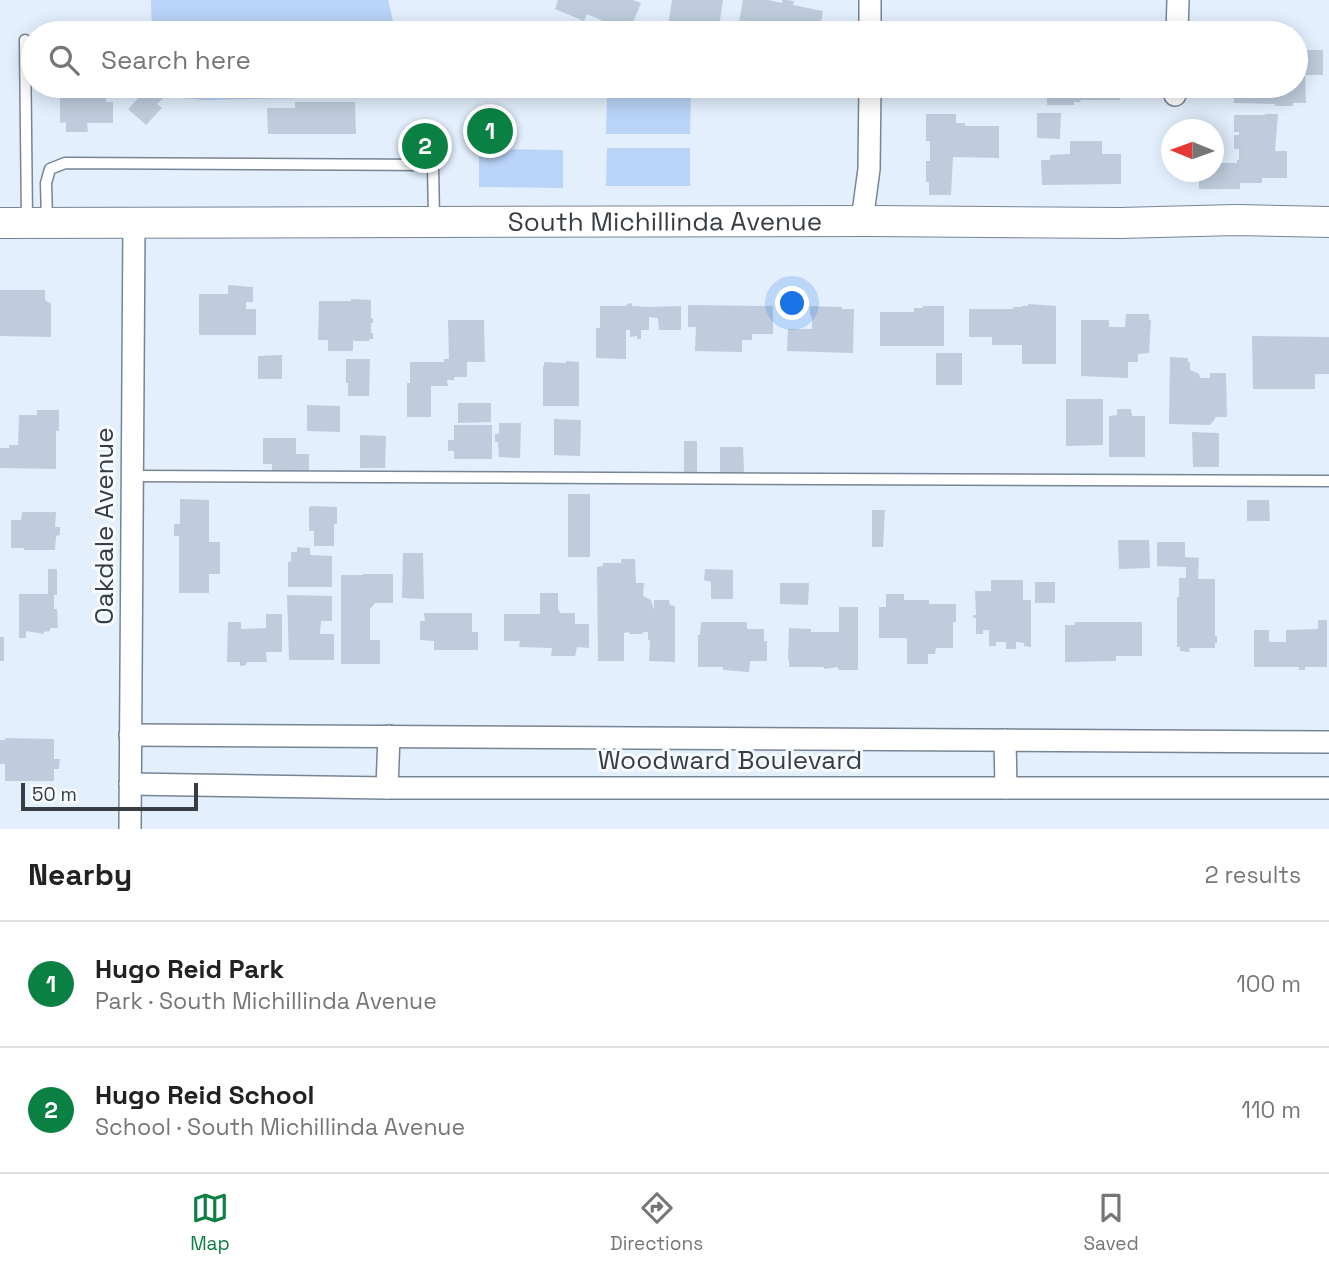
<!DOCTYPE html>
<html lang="en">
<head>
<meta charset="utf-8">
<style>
  body { margin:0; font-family:"Space Grotesk",sans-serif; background:#f6f6f6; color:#222 }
  .compass { position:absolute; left:1161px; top:119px; width:63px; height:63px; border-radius:50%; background:#fff; box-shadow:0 4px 18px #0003; rotate:271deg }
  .scale { position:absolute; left:21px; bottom:18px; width:177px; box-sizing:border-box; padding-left:7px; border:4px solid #383d44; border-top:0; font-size:19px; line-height:24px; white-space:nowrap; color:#383d44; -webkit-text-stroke:5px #f8fbff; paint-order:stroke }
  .you { position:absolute; left:793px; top:304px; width:24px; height:24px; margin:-18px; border:5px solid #fff; border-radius:50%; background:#1a73e8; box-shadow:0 0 0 10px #1a73e833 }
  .badge { display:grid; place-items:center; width:46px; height:46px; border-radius:50%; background:#0b8043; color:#fff; font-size:23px; font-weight:700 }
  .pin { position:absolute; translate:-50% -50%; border:4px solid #fff; box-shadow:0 2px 7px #0006 }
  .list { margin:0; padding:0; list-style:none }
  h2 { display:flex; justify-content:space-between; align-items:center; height:91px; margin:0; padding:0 28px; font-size:30px }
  h2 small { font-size:23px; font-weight:400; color:#767676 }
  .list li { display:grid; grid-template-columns:46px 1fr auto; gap:21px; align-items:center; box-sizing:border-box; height:126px; padding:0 28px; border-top:2px solid #e0e0e0 }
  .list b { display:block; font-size:26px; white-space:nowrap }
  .list p { margin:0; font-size:23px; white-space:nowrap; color:#767676 }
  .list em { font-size:23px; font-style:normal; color:#767676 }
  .icon { flex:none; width:38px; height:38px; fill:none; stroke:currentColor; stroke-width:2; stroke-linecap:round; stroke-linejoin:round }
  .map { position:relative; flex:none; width:1329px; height:829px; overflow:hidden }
  .search { position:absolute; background:#fff; box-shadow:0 4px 18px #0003; left:21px; right:21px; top:21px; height:77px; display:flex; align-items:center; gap:18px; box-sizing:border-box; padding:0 24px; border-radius:38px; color:#767676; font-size:26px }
  .sheet { height:343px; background:#fff }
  nav { display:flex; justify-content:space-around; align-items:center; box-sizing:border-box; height:98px; border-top:2px solid #e0e0e0; background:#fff; font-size:19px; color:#767676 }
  nav a { display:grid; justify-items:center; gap:4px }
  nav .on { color:#0b8043 }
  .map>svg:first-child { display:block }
  .green { fill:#b9d4f7 }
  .building { fill:#beccdd }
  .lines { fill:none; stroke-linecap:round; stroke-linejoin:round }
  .lane-casing { stroke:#778494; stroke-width:13 }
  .street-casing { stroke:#778494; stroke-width:24 }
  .secondary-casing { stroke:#778494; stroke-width:32 }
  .lane { stroke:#fff; stroke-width:10 }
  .street { stroke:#fff; stroke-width:21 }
  .secondary { stroke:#fff; stroke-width:30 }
  .labels { text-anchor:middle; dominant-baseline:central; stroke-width:6; stroke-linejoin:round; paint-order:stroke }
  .street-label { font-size:26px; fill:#383d44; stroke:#f8fbff }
</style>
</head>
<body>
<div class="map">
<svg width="1329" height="829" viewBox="0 0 1329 829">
  <rect width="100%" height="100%" fill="#e3effd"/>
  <g class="green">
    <path d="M151 0H388L396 33H152Z"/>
    <path d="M163 86H401V96L205 100C186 98 177 101 163 86Z"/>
    <path d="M607 94 691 95 690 134H606Z"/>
    <path d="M607 148H690V186H606Z"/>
    <path d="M479 149 563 150V188L479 187Z"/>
  </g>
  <g class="building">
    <path d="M558 0H633L641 3 629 32 587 14 584 21 555 9Z"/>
    <path d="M672 0H723L718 33H667Z"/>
    <path d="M743 0H768L782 3V0H786L794 1 793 5 823 11 819 33H737Z"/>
    <path d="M1299 50H1323V75H1305L1306 103H1293V106H1275V104L1234 103V86H1296V51Z"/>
    <path d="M60 86H107L106 102H113V123H87L88 132H66V122L60 123Z"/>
    <path d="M150 86H152L164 97 157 104 162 108 146 125 128 109Z"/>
    <rect x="801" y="86" width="20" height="7"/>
    <rect x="925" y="86" width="38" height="2"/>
    <path d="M1047 86H1120V100H1080L1081 102H1074V105H1047Z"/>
    <path d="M295 102H355L356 134H268L267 108H295Z"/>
    <path d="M1037 113H1061L1060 139 1037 138Z"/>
    <path d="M926 114H956V123H965V126H999V158L953 157 951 195H929V182H926V161H930V141H926Z"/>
    <path d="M1265 114H1278L1275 151H1287V178H1262V183H1240V189H1199V172H1214V163H1237V160H1239V149H1234V135H1239V132H1234V115H1265Z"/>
    <path d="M1070 141H1102V154H1121V184L1042 185 1041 160H1050V155L1070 154Z"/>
    <path d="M228 285 253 287V302H246V309H256V335H199V294H228Z"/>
    <path d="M0 290H45V300L51 304V337L0 336Z"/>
    <path d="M351 299 371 300V318H373V323H371V333H373V339H369V341H354L353 339V351H328V340H318L319 301H351Z"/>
    <path d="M632 303V306L649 307 681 306V330H659L658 318 649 317V330H641V339H637V336L630 337V330H626V359L596 358V328H600V306H627V304Z"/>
    <path d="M1028 304 1056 306V364H1022V345H992V337H969V309H1013V307H1021L1022 306H1028Z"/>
    <path d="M688 305 773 306V334H752V340H742V352L695 351 696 327H688Z"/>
    <path d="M810 306 842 307V309H854L853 353 787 351 788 329H812V319L811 315H810Z"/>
    <path d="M923 306H944V346H880V312H914V308H923Z"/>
    <path d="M1126 314H1149V320H1151L1149 353 1138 354V362H1128V378L1081 376V320H1109V327H1125Z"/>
    <path d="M448 320H484L485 362H467V377H454V380H447L448 386H431V417H407V383H410V362H444V359H449Z"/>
    <path d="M1252 336 1329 337V374H1315V389H1253Z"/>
    <rect x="936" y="353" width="26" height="32"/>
    <path d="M282 355V379H258V356Z"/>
    <path d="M1170 357 1188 358V362H1190V370L1199 374 1200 378H1210V373H1226L1227 417H1215V419L1210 425 1169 424Z"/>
    <path d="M346 359H370L369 396H348V383H346Z"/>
    <path d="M566 361 579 362V406H543V366H544V362L566 363Z"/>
    <path d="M1066 399H1103V445L1066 446Z"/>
    <path d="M458 403H491V422L458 423Z"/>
    <path d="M307 405 340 406V432L307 431Z"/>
    <path d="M1117 409H1131L1132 416H1145V457H1109V416L1117 415Z"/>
    <path d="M37 410H59V431H56V469L0 468V448H9V445H18L19 415H37Z"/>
    <path d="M554 419 581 420 580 456 554 455Z"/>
    <path d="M499 423H521L520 458 499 457 498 442H495V434H499Z"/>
    <path d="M454 425H492V459H454V451H448V440H454Z"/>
    <path d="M1192 432 1219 433V467H1193Z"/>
    <path d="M360 435 386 436 385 468H360Z"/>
    <path d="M263 438H296V454H309V471H272V464H263Z"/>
    <rect x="684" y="441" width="13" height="32"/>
    <path d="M720 447H743L744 472 720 473Z"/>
    <rect x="568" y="494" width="22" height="63"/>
    <path d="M180 499 209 500V542H220V574H209V593H179V536H174V524H180Z"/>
    <path d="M1247 500H1269L1270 521H1247Z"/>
    <path d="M312 506 337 507V524H334V546H314V531H309V507Z"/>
    <path d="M872 510H885L883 547H872Z"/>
    <path d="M22 512H56L55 527H60V535L56 536 55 550H24V548H11V520H21Z"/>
    <path d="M1118 540H1149L1150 568 1119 569Z"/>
    <path d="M1157 542H1185V557L1199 558 1198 579H1215V636H1217V643H1215V648H1189L1190 652 1180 651V647H1177V597H1179V578H1186V567L1157 566Z"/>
    <path d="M297 547 310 548V555L332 556V587H288V562H291V552H297Z"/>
    <path d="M403 553H423L424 599 402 598Z"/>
    <path d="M621 559H635L636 583H644L643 596 651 600 654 610V600H669L670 605 675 606V662L649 661 650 640H648V632H643V634H629V632L624 633V661H598L597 567 603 566V563H621Z"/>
    <path d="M48 569H57V595H54V609H57L58 628H50V631L44 632V634L26 631V638H19V594H48Z"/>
    <path d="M705 569 733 570V599H711V582L704 580Z"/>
    <path d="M363 574H393V603H375L370 609V640H380V664H341V575H363Z"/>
    <path d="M991 580H1023V600H1031V647L1024 646V643L1016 642V649H1006V642H996V646H989V630H983V634H976V618H973V615H976L975 591H991Z"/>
    <rect x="1035" y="582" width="20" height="21"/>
    <path d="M780 583H809L808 605 780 604Z"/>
    <path d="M540 593H558V609L560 613H575V624H589V648L577 647 575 656H551L552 648 519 647 520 641H504V614H540Z"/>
    <path d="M886 594H904V600H929V604H956V622H953V648H936L935 654H928V664H907V638H879V607H886Z"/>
    <path d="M287 595 332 596V621H321L320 634H334V660H289Z"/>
    <path d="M839 607H858V670H839L837 667 825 669 823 667H789V660H788L789 628 811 629V632H839Z"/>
    <path d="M424 613H472V632H478V650H434V641L420 640V621H425Z"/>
    <path d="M266 614H282V652H266L267 662H247L246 665 240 666V662H227L228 622H241V629L266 628Z"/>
    <path d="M1318 620H1327V667H1305V670H1299V667H1254V630H1269V642H1286V630L1318 629Z"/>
    <path d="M701 622H747V629H764V641H767V661H750L749 672 723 670V667H698V635H700Z"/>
    <path d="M1075 622H1141L1142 623V656H1116V661L1065 662V625H1075Z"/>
    <rect x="0" y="637" width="4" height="24"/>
    <path d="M5 738 54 739V759H60L59 769H54V781H5V764H0V740H5Z"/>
  </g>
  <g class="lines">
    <g class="lane-casing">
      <g id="lane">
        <path d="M25 40 27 221"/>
        <path d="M47 220 46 183 50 169 65 163 433 165 434 220"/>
        <path d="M132 476 1329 481"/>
      </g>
    </g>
    <g class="street-casing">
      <g id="street">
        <path d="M870 0V33"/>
        <path d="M1177 33 1178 0"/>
        <path d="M1175 95 1176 86"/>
        <path d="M862 221 869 169 870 86"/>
        <path d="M130 735 1329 742"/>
        <path d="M1005 740 1006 788"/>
        <path d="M130 784 387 788H1329"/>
        <path d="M387 788 389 736"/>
        <path d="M130 829 134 224"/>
      </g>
    </g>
    <g class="secondary-casing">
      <g id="secondary">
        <path id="s1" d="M0 223 871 221 1120 223 1236 220 1329 222"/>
      </g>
    </g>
    <use href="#lane" class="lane"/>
    <use href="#street" class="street"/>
    <use href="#secondary" class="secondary"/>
  </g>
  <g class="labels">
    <g class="street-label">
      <text stroke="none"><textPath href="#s1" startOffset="665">South Michillinda Avenue</textPath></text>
      <text transform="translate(104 526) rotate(-90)">Oakdale Avenue</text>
      <text x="730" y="760">Woodward Boulevard</text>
    </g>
  </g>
</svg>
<svg class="compass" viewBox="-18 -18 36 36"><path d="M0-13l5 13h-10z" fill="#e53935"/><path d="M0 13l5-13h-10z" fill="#767676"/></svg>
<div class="scale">50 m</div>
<div class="you"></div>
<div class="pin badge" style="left:490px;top:131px">1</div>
<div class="pin badge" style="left:425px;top:146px">2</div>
<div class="search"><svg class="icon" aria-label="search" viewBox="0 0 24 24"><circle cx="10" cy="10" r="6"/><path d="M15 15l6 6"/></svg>Search here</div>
</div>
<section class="sheet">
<h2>Nearby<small>2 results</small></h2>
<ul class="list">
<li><span class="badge">1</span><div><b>Hugo Reid Park</b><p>Park · South Michillinda Avenue</p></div><em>100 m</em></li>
<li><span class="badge">2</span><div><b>Hugo Reid School</b><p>School · South Michillinda Avenue</p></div><em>110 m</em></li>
</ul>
</section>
<nav>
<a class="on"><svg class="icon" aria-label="map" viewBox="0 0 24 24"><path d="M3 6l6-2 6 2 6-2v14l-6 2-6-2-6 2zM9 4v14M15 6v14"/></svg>Map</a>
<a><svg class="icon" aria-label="directions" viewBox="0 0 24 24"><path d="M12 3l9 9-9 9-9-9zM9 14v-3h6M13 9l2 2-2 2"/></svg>Directions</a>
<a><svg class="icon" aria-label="saved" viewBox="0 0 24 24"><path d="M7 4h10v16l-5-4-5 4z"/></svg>Saved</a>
</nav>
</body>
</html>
